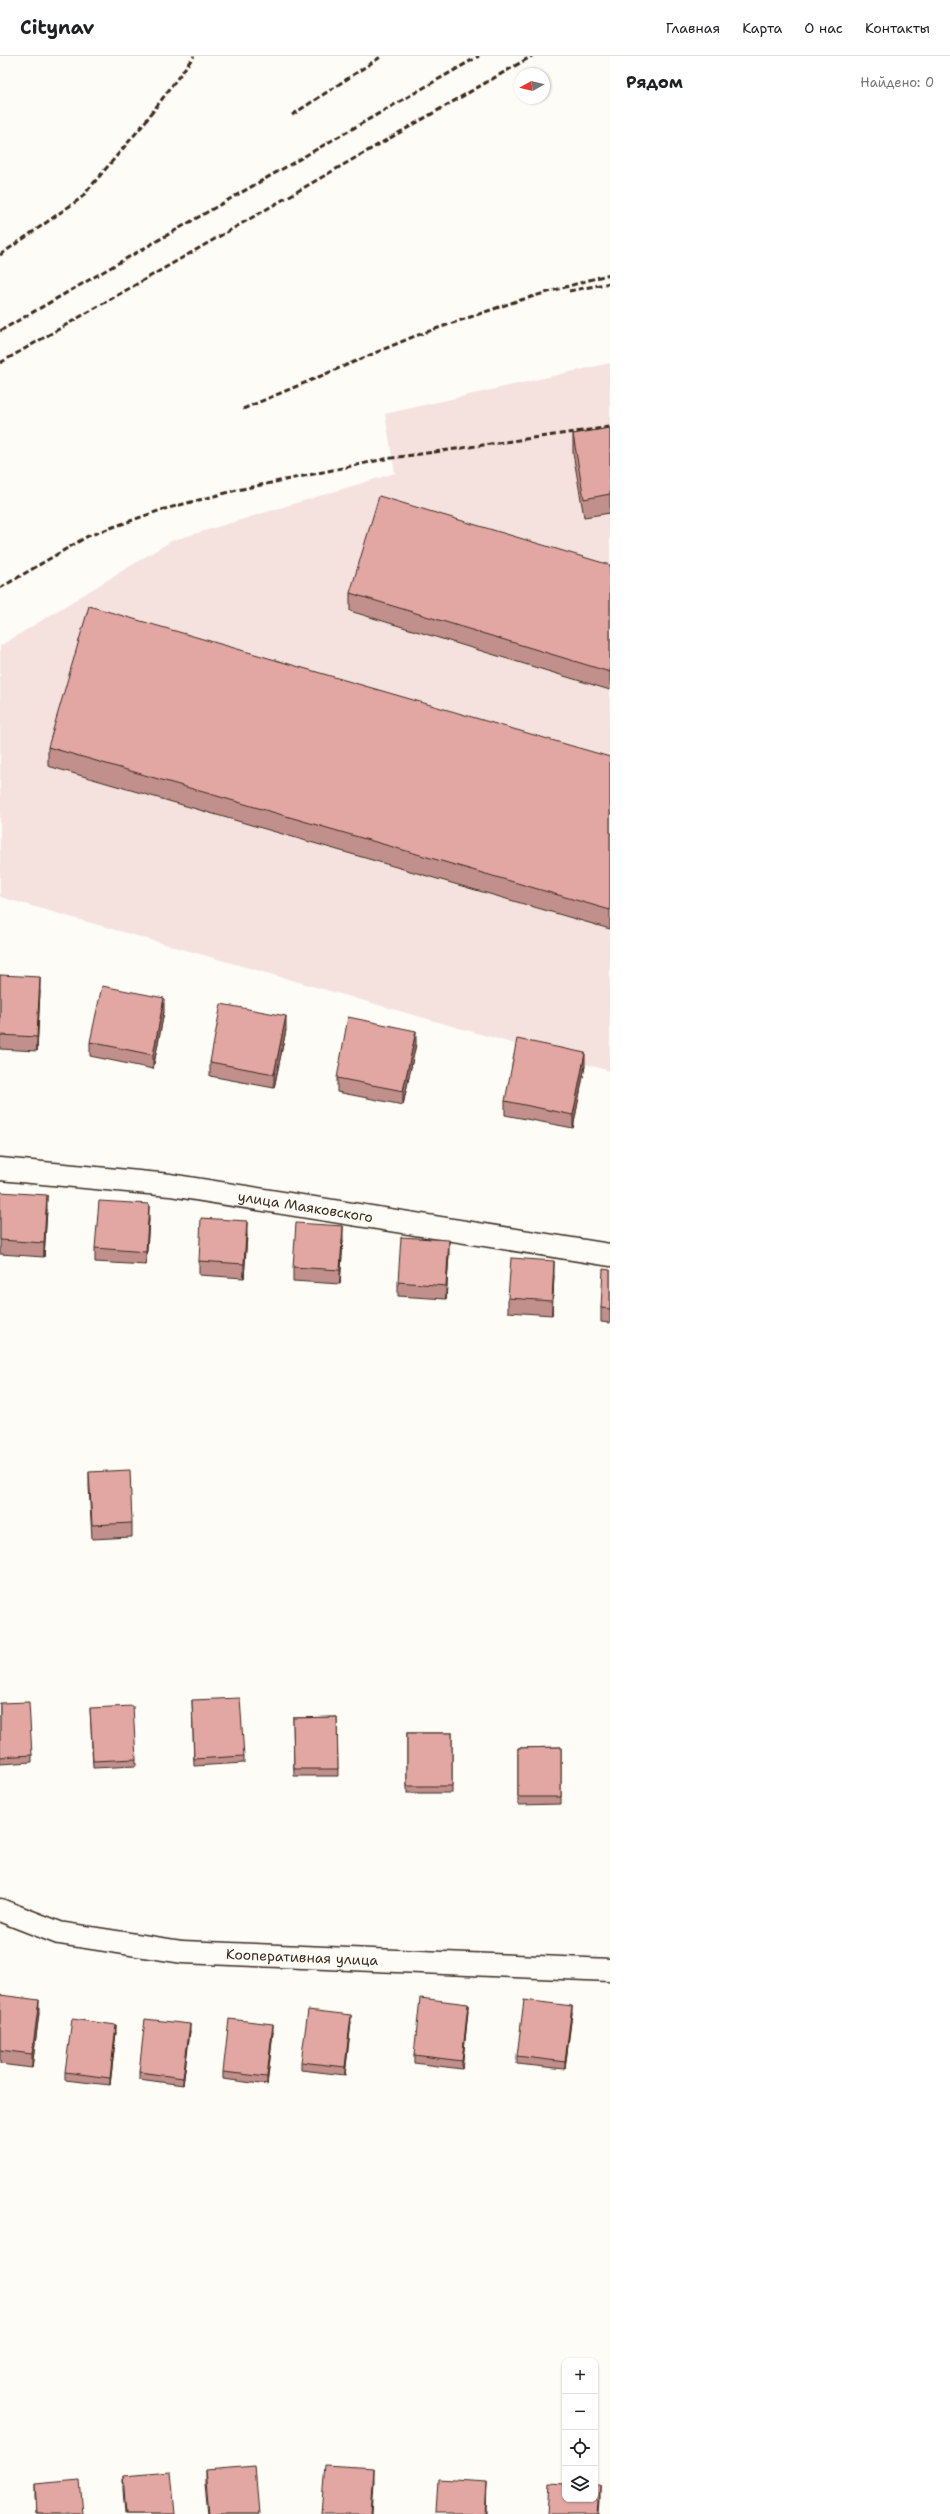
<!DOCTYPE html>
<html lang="ru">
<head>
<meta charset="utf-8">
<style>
  body { margin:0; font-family:"Shantell Sans",sans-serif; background:#f2f2f2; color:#202124 }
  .controls { position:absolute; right:12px; bottom:12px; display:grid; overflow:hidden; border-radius:8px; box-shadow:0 1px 3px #0004 }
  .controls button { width:36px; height:36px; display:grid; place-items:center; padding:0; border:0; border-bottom:1px solid #e0e0e0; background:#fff; color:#202124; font:20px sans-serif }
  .compass { position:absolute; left:514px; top:12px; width:36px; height:36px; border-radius:50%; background:#fff; box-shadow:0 1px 3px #0004; rotate:262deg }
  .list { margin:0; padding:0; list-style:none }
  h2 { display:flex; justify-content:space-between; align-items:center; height:52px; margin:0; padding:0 16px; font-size:17px }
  h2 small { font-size:13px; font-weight:400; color:#757577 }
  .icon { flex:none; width:22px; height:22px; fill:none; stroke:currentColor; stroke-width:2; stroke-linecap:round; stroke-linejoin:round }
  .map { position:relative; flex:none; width:610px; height:2458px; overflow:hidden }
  header { display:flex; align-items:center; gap:24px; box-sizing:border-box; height:56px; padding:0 20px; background:#fff; border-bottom:1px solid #e0e0e0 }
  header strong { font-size:19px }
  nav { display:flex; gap:22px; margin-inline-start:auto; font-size:14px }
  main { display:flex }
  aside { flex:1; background:#fff }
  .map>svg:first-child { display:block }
  .built { fill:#f5e2de }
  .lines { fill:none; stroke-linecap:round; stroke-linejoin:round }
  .street-casing { stroke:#3b2a1e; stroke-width:25 }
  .street { stroke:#fdfcf7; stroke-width:22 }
  .rail { stroke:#3b2a1e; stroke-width:3; stroke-dasharray:6 3; stroke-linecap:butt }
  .wall { fill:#c2908c; stroke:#3b2a1e }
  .shaded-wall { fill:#9e7572; stroke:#3b2a1e }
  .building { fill:#e2a7a3; stroke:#3b2a1e }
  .labels { text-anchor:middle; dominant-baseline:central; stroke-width:3.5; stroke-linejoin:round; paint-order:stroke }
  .street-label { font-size:14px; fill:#3b2a1e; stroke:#fdfcf7 }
</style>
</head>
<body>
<header>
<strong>Citynav</strong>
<nav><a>Главная</a><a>Карта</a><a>О нас</a><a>Контакты</a></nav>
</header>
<main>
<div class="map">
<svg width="610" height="2458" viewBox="0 0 610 2458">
  <rect width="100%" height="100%" fill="#fdfcf7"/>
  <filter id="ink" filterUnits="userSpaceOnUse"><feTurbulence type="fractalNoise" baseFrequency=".025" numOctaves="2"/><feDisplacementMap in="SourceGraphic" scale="8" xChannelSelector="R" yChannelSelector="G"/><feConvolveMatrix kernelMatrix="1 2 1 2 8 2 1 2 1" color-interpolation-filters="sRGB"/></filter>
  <g filter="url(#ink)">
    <path class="built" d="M610 307V1015L0 841V590L171 485 395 417 385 358Z"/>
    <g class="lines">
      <g class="street-casing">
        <g id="street">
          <path id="s1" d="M0 1113 170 1129 610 1199"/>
          <path id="s2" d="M0 1854 59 1877 182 1896 610 1914"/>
        </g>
      </g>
      <use href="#street" class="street"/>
      <g class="rail">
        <path d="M292 59 382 0"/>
        <path d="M0 199 81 142 142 70 194 0"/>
        <path d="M569 235 610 227"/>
        <path d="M0 275 479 0"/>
        <path d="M0 307 532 0"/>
        <path d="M243 353 415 280 514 246 610 218"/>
        <path d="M0 532 88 480 161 454 237 434 385 403 610 371"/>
      </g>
    </g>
    <g class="wall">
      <path d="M610 372V457L584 461 573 397V378Z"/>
      <path d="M610 509V634L350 555V537Z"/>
      <path d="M48 691 610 701V873L48 710Z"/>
      <path d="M0 919 40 935 37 995 0 993Z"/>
      <path d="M164 956 153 1013 90 1000V986Z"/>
      <path d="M286 974 274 1032 210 1020V1006Z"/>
      <path d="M416 988 403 1049 337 1036V1022Z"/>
      <path d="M585 1010 573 1072 505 1059V1045Z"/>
      <path d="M0 1136 47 1153 44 1201 0 1198Z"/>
      <path d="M149 1162 146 1209 95 1206V1192Z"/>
      <path d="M247 1179 244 1222 199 1219V1205Z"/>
      <path d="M343 1184 340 1228 293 1225V1211Z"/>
      <path d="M449 1198 446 1243 398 1240V1226Z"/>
      <path d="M610 1214V1267L601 1266V1252Z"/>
      <path d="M554 1219 552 1259 508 1256V1242Z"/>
      <path d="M89 1416 132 1467V1481L92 1483 89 1430Z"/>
      <path d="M192 1644 244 1700V1707L194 1710Z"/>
      <path d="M0 1647 32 1699V1706L0 1708Z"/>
      <path d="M90 1652 136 1703V1710L93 1712Z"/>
      <path d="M337 1661 338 1720H294L293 1662Z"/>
      <rect x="407" y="1677" width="45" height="60"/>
      <path d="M561 1691V1748L518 1749V1692Z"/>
      <path d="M0 1939 39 1957 32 2012 0 2008Z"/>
      <path d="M468 1955 462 2013 414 2007V1999Z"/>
      <path d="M572 1957 565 2013 517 2008V2000Z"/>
      <path d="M351 1966 345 2019 301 2014V2006Z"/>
      <path d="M190 1975 183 2029 139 2023V2016Z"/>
      <path d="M116 1976 110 2029 65 2024V2016Z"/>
      <path d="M273 1976 267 2029 223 2023V2016Z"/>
      <path d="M205 2414 259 2458H208L205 2428Z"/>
      <path d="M123 2420 175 2458H125L123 2434Z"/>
      <path d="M35 2428 83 2458H36L35 2441Z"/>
    </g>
    <g class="shaded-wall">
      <path d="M40 921V935L37 995V981Z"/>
      <path d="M164 942V956L153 1013V999Z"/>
      <path d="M286 960V974L274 1032V1018Z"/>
      <path d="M416 975V988L403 1049V1035Z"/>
      <path d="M585 997V1010L573 1072V1059Z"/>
      <path d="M47 1139V1153L44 1201V1187Z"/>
      <path d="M149 1148V1162L146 1209V1196Z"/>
      <path d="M247 1165V1179L244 1222V1208Z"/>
      <path d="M343 1170V1184L340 1228V1214Z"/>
      <path d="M449 1184V1198L446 1243V1230Z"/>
      <path d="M554 1205V1219L552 1259V1245Z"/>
      <path d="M39 1944V1957L32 2012V1998Z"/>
      <path d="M468 1948V1955L462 2013V2005Z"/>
      <path d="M572 1950V1957L565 2013V2006Z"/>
      <path d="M351 1959V1966L345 2019V2011Z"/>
      <path d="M190 1968V1975L183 2029V2022Z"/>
      <path d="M273 1968V1976L267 2029V2021Z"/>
      <path d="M116 1969V1976L110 2029V2022Z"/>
      <path d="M374 2412V2426L372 2458H371Z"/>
      <path d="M487 2426 486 2458H485Z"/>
      <path d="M600 2430V2444L599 2458H598Z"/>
    </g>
    <g class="building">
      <path d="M610 372V438L584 443 573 378Z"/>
      <path d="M379 440 610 509V616L350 537Z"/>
      <path d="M89 550 610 701V854L48 691Z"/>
      <path d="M0 919 40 921 37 981 0 979Z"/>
      <path d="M102 930 164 942 153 999 90 986Z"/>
      <path d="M221 948 286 960 274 1018 210 1006Z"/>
      <path d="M348 961 416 975 403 1035 337 1022Z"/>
      <path d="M517 983 585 997 573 1059 505 1045Z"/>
      <path d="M0 1136 47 1139 44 1187 0 1184Z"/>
      <path d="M99 1145 149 1148 146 1196 95 1192Z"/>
      <path d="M201 1162 247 1165 244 1208 199 1205Z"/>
      <path d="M296 1167 343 1170 340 1214 293 1211Z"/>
      <path d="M401 1181 449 1184 446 1230 398 1226Z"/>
      <path d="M511 1202 554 1205 552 1245 508 1242Z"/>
      <path d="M603 1213 610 1214V1253L601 1252Z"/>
      <path d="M130 1414 132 1467 92 1469 89 1416Z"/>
      <path d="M240 1642 244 1700 194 1703 192 1644Z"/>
      <path d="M29 1646 32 1699 0 1701V1647Z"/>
      <path d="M133 1650 136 1703 93 1705 90 1652Z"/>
      <path d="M337 1661 338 1713H294L293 1662Z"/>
      <rect x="407" y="1677" width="45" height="53"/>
      <path d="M561 1691V1741H518V1692Z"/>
      <path d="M0 1939 39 1944 32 1998 0 1994Z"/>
      <path d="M420 1942 468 1948 462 2005 414 1999Z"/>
      <path d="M524 1944 572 1950 565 2006 517 2000Z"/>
      <path d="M308 1954 351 1959 345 2011 301 2006Z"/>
      <path d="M72 1963 116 1969 110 2022 65 2016Z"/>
      <path d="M145 1963 190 1968 183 2022 139 2016Z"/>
      <path d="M229 1963 273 1968 267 2021 223 2016Z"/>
      <path d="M325 2409 374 2412 371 2458H321Z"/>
      <path d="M255 2410 259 2458H209L205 2414Z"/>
      <path d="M171 2416 175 2458H126L123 2420Z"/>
      <path d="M438 2423 487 2426 485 2458H436Z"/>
      <path d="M80 2424 83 2458H37L35 2428Z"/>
      <path d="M549 2427 565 2428V2443H595V2430H600L598 2458H547Z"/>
    </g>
  </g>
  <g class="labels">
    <g class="street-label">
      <text stroke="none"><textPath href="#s1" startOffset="308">улица Маяковского</textPath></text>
      <text stroke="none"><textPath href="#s2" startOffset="308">Кооперативная улица</textPath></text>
    </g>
  </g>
</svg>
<div class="controls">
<button>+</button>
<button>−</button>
<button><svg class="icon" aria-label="locate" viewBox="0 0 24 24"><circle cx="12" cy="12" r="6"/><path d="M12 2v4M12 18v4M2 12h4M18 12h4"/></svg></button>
<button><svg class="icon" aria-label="layers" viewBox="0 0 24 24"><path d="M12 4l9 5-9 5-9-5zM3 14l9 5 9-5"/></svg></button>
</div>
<svg class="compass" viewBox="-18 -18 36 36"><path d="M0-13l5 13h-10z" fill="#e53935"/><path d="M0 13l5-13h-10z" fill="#757577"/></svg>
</div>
<aside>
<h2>Рядом<small>Найдено: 0</small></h2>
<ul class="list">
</ul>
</aside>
</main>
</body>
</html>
